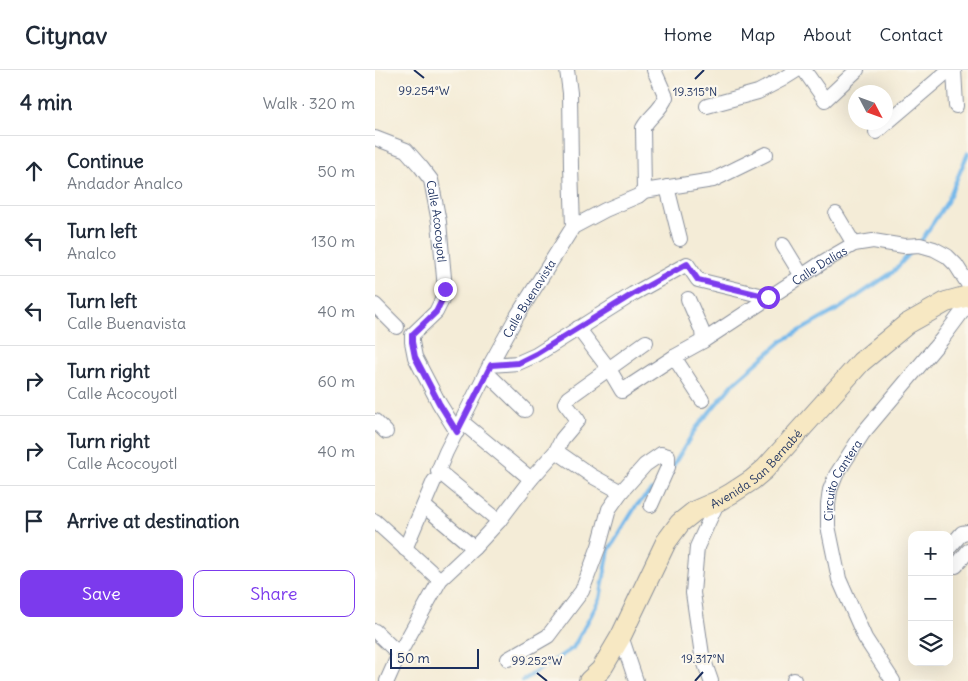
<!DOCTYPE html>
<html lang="en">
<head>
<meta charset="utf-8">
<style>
  body { margin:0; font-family:Delius,sans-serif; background:#f6f6f7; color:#1f2937 }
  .controls { position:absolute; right:15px; bottom:15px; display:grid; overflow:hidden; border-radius:10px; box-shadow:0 5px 20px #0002 }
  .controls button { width:45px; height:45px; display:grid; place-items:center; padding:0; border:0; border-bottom:1px solid #e0e1e3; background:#fff; color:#1f2937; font:25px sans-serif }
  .compass { position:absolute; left:473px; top:15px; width:45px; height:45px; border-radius:50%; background:#fff; box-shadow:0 5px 20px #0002; rotate:131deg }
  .scale { position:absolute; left:15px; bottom:12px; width:89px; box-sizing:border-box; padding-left:5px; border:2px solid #1b2f5e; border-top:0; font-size:14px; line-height:18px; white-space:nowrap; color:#1b2f5e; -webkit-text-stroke:4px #fbf7ec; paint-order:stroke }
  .stop { position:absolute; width:15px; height:15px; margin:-11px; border:4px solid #7c3aed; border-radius:50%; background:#fff }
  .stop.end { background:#7c3aed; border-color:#fff; box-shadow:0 1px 5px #0008 }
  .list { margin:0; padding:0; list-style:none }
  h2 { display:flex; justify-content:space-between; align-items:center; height:65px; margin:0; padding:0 20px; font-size:21px }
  h2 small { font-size:16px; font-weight:400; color:#747a83 }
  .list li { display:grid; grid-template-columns:32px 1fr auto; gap:15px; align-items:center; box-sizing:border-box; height:70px; padding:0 20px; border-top:1px solid #e0e1e3 }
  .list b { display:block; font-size:19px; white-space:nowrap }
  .list p { margin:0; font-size:16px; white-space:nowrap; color:#747a83 }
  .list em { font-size:16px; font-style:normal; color:#747a83 }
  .actions { display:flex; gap:10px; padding:15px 20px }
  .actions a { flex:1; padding:11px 0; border:1px solid #7c3aed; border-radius:10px; text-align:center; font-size:18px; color:#7c3aed }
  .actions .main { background:#7c3aed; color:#fff }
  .icon { flex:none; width:28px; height:28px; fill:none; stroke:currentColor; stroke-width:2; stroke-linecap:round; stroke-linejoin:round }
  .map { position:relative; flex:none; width:593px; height:611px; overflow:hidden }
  header { display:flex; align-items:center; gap:30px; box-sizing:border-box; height:70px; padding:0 25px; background:#fff; border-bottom:1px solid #e0e1e3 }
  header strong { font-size:24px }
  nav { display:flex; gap:28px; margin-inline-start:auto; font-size:18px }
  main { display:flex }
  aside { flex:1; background:#fff }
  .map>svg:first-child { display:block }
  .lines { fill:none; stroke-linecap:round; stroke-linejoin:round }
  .stream { stroke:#74b8ea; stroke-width:4 }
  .minor-casing { stroke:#888e9a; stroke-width:16 }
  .secondary-casing { stroke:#888e9a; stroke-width:22 }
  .minor { stroke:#fff; stroke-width:14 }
  .secondary { stroke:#f7e8c3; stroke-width:20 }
  .route { stroke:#7c3aed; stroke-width:6 }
  .ticks { fill:none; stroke:#1b2f5e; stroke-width:2 }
  .labels { text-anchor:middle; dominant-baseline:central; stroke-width:4.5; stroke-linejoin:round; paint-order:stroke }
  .street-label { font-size:12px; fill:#1b2f5e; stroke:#fbf7ec }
  .ticks-label { font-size:12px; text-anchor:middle; fill:#1b2f5e; stroke:#fbf7ec; stroke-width:4.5; stroke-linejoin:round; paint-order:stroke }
</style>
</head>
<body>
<header>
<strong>Citynav</strong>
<nav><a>Home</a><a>Map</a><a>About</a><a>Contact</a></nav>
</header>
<main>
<aside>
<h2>4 min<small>Walk · 320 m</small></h2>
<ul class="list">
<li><svg class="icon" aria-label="ahead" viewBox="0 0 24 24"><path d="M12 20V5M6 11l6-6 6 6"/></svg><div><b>Continue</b><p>Andador Analco</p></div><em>50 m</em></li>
<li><svg class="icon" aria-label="left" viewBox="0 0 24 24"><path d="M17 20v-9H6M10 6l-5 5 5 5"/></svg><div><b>Turn left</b><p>Analco</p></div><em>130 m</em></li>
<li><svg class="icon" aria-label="left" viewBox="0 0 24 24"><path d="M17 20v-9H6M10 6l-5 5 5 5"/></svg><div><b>Turn left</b><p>Calle Buenavista</p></div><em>40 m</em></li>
<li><svg class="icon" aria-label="right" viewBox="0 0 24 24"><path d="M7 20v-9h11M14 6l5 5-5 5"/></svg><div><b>Turn right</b><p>Calle Acocoyotl</p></div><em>60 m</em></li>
<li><svg class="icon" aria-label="right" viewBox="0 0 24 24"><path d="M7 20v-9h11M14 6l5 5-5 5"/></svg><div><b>Turn right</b><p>Calle Acocoyotl</p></div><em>40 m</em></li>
<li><svg class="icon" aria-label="arrive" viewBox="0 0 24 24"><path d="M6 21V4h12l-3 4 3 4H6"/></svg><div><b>Arrive at destination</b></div></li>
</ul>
<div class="actions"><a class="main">Save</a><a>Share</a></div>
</aside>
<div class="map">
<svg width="593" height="611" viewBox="0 0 593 611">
  <rect width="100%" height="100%" fill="#fbf7ec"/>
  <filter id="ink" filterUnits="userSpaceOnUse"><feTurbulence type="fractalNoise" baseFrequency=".02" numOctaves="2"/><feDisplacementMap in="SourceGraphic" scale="10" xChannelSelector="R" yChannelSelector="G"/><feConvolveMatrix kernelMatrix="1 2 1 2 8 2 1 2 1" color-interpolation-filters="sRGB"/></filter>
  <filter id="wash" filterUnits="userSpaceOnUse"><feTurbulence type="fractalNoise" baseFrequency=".0096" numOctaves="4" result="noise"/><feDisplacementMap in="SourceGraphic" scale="20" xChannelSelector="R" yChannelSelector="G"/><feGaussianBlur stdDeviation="1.12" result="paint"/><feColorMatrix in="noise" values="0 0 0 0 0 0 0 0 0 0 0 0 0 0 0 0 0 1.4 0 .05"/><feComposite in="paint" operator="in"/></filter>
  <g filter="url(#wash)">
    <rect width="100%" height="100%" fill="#f4ecd7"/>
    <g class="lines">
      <g class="stream">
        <path d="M546 171 572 132 593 83"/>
        <path d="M298 396 321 358 358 314 407 271 465 238 518 202 538 180"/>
        <path d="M147 611 198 578 225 529 234 480 261 436 277 420"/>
      </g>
    </g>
  </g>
  <g filter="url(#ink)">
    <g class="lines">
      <g class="minor-casing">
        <g id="minor">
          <path d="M192 0 195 23 196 97 198 157"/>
          <path d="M429 0 450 30 482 0"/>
          <path d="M579 0 581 36"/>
          <path d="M332 36 383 22 406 10 422 0"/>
          <path d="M501 62 574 0"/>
          <path id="s1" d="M0 68 31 80 46 97 56 110 64 152 70 219 67 230 61 242 37 265V272L40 287 64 333 82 362"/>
          <path d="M292 117 305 169"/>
          <path d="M269 121 268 58C275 45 285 42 291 27L279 0"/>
          <path d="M461 144 479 174"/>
          <path d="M408 175 427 206"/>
          <path d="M313 229 327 261 328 271"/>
          <path d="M0 235 22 257"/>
          <path id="s2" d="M203 258 234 299 247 321 299 287 328 271 448 192 479 174 498 171 529 176 545 175 559 179 572 186 581 195 593 214"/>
          <path d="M299 287 327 330"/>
          <path d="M115 295 143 293 161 285 258 224 312 194 323 210 393 227"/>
          <path d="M112 303 150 340"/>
          <path d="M0 351 11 362"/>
          <path d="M87 352 156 409"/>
          <path d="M181 381 217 406 246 422"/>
          <path d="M49 436 99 478"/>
          <path d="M0 451 65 510"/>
          <path id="s3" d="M124 451 63 401 71 382 115 295 142 246 198 157 230 140 263 126 269 121 338 110 391 84"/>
          <path d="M574 478 587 463 593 462"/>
          <path d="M30 479 59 411"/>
          <path d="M581 496 593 481"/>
          <path d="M0 561 24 584"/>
          <path d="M246 566 261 611"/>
          <path d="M133 589 173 566 207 521 224 476 234 439 246 422 270 395 286 384 293 386V397L276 435"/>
          <path d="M419 610V611"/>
          <path d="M12 611 24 584 65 510 99 478 124 451 156 409 181 381 187 369 203 350 190 333 193 328 271 272"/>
          <path d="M336 611 327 585 318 523 322 477 343 431"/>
          <path id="s4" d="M518 611 490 568 464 509 453 456V435L455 420 461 405 488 363 567 269 593 234"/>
        </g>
      </g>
      <g class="secondary-casing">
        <g id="secondary">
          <path id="s5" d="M214 611 226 600 246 566 291 472 305 453 320 441 343 431 357 423 377 410 390 399 486 292 532 254 571 232 593 226"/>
        </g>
      </g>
      <use href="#minor" class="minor"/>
      <use href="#secondary" class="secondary"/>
    </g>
  </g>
  <g class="lines" filter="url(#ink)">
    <path class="route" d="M70 219 67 230 61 242 37 265V272L40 287 64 333 82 362 116 295 143 293 161 284 258 224 312 194 323 210 393 227"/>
  </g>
  <path class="ticks" d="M39 0 49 8M320 9 329 0M162 603 172 611M320 611 328 602"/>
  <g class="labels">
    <g class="street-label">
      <text stroke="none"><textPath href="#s1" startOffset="114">Calle Acocoyotl</textPath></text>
      <text stroke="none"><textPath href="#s2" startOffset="311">Calle Dalias</textPath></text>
      <text stroke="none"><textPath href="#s3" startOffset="274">Calle Buenavista</textPath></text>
      <text stroke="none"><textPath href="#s5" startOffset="278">Avenida San Bernabé</textPath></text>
      <text stroke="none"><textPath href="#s4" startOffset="219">Circuito Cantera</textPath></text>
    </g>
  </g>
  <g class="ticks-label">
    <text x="49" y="25">99.254°W</text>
    <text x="320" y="26">19.315°N</text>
    <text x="328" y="593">19.317°N</text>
    <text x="162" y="595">99.252°W</text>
  </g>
</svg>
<div class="controls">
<button>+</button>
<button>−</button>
<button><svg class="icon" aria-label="layers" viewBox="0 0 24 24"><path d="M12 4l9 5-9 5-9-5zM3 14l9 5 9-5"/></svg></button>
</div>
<svg class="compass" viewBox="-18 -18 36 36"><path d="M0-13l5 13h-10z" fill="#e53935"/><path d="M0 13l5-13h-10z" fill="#747a83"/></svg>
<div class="scale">50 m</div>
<div class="stop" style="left:393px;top:227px"></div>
<div class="stop end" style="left:70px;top:219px"></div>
</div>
</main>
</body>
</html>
